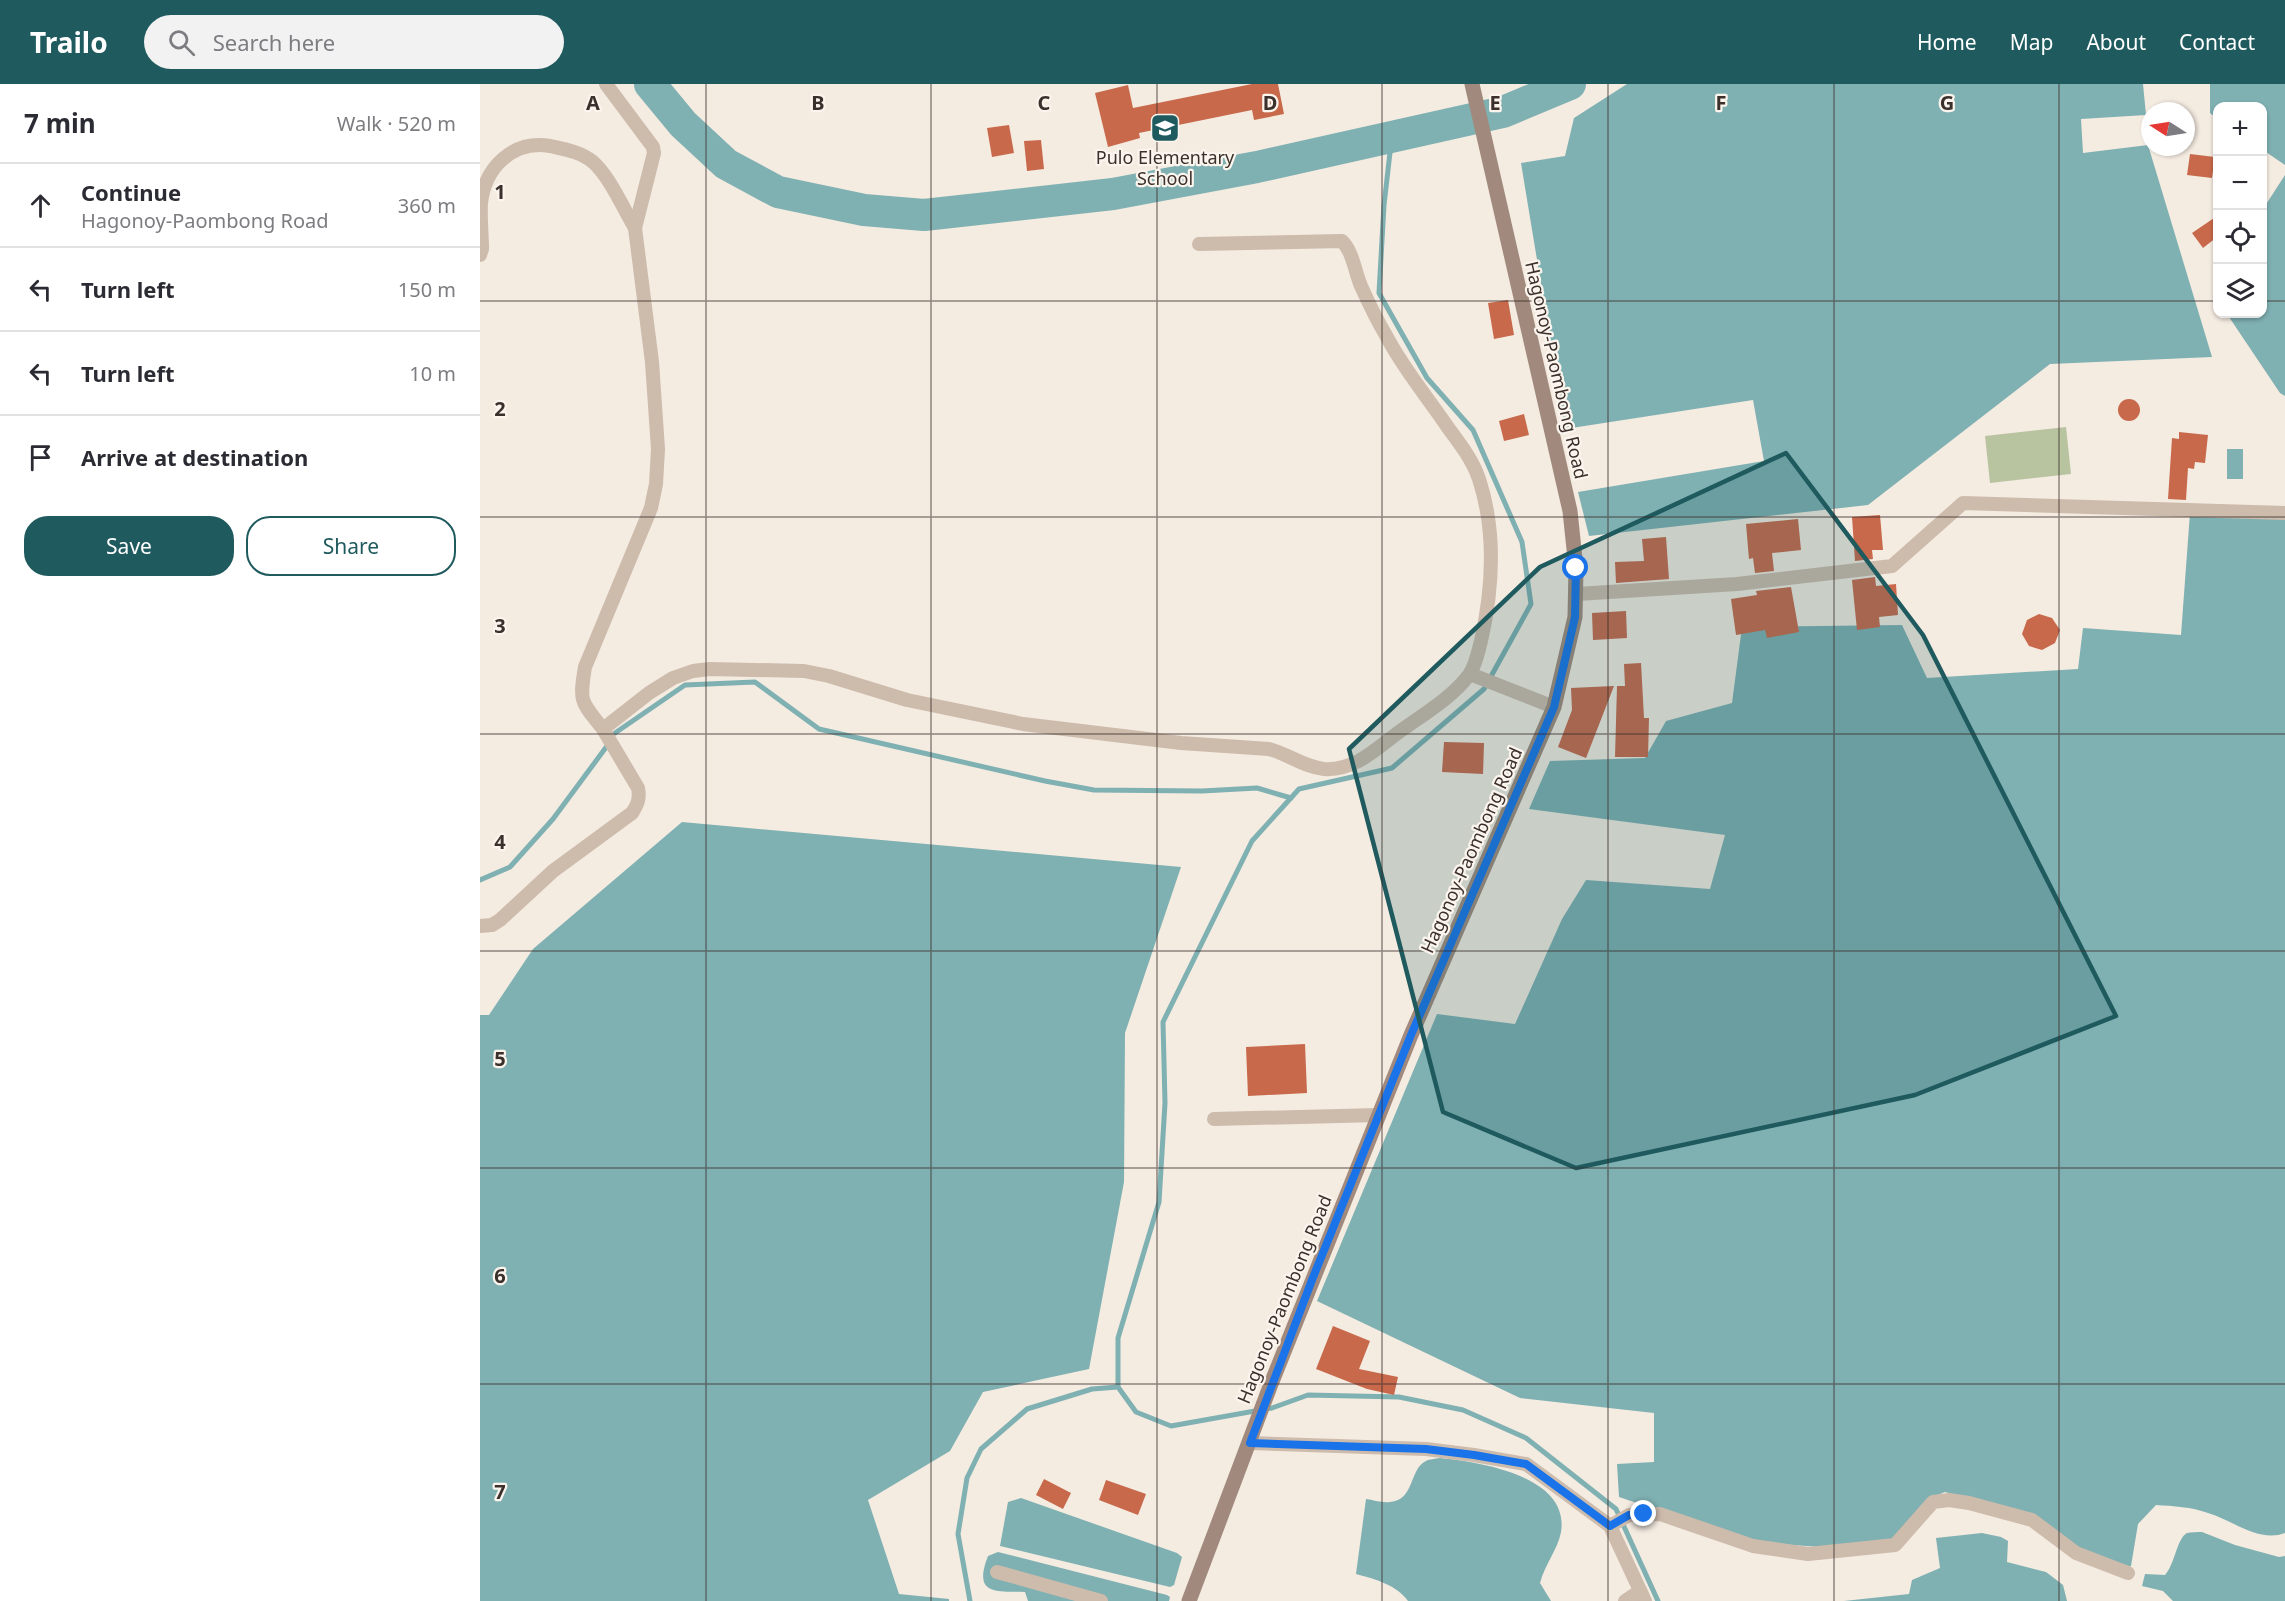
<!DOCTYPE html>
<html lang="en">
<head>
<meta charset="utf-8">
<style>
  body { margin:0; font-family:"Noto Sans",sans-serif; background:#f2f2f3; color:#2b2b33 }
  .controls { position:absolute; right:18px; top:18px; display:grid; overflow:hidden; border-radius:12px; box-shadow:0 2px 4px #0004 }
  .controls button { width:54px; height:54px; display:grid; place-items:center; padding:0; border:0; border-bottom:2px solid #e1e1e2; background:#fff; color:#2b2b33; font:30px sans-serif }
  .compass { position:absolute; left:1661px; top:18px; width:54px; height:54px; border-radius:50%; background:#fff; box-shadow:0 2px 4px #0004; rotate:282deg }
  .stop { position:absolute; width:18px; height:18px; margin:-14px; border:4px solid #1a73e8; border-radius:50%; background:#fff }
  .stop.end { background:#1a73e8; border-color:#fff; box-shadow:0 2px 6px #0008 }
  .list { margin:0; padding:0; list-style:none }
  h2 { display:flex; justify-content:space-between; align-items:center; height:78px; margin:0; padding:0 24px; font-size:26px }
  h2 small { font-size:20px; font-weight:400; color:#7c7c81 }
  .list li { display:grid; grid-template-columns:39px 1fr auto; gap:18px; align-items:center; box-sizing:border-box; height:84px; padding:0 24px; border-top:2px solid #e1e1e2 }
  .list b { display:block; font-size:22px; white-space:nowrap }
  .list p { margin:0; font-size:20px; white-space:nowrap; color:#7c7c81 }
  .list em { font-size:20px; font-style:normal; color:#7c7c81 }
  .actions { display:flex; gap:12px; padding:18px 24px }
  .actions a { flex:1; padding:14px 0; border:2px solid #1f5a5e; border-radius:24px; text-align:center; font-size:21px; color:#1f5a5e }
  .actions .main { background:#1f5a5e; color:#fff }
  .icon { flex:none; width:33px; height:33px; fill:none; stroke:currentColor; stroke-width:2; stroke-linecap:round; stroke-linejoin:round }
  .map { position:relative; flex:none; width:1805px; height:1517px; overflow:hidden }
  header { display:flex; align-items:center; gap:36px; box-sizing:border-box; height:84px; padding:0 30px; background:#1f5a5e; color:#fff }
  header strong { font-size:28px }
  nav { display:flex; gap:33px; margin-inline-start:auto; font-size:21px }
  .search { width:420px; height:54px; background:#f2f2f3; display:flex; align-items:center; gap:15px; box-sizing:border-box; padding:0 21px; border-radius:33px; color:#7c7c81; font-size:22px }
  main { display:flex }
  aside { flex:1; background:#fff }
  .map>svg:first-child { display:block }
  .green { fill:#b8c4a0 }
  .water { fill:#7fb0b2 }
  .lines { fill:none; stroke-linecap:round; stroke-linejoin:round }
  .stream { stroke:#7fb0b2; stroke-width:5 }
  .river { stroke:#7fb0b2; stroke-width:32 }
  .building { fill:#c8694b }
  .street { stroke:#cdbbac; stroke-width:14 }
  .secondary { stroke:#a18a7d; stroke-width:15 }
  .route { stroke:#1a73e8; stroke-width:8 }
  .marked { fill:#1f5a5e; fill-opacity:0.2; stroke:#1f5a5e; stroke-width:4.5; stroke-linejoin:round }
  .grid { fill:none; stroke:#3b302b; stroke-width:1.5; stroke-opacity:0.55 }
  .labels { text-anchor:middle; dominant-baseline:central; stroke-width:4.5; stroke-linejoin:round; paint-order:stroke }
  .poi-label { font-size:18px; fill:#3b302b; stroke:#fbf5ee }
  .street-label { font-size:18px; fill:#3b302b; stroke:#fbf5ee }
  .grid-label { font-size:20px; text-anchor:middle; font-weight:bold; fill:#3b302b; stroke:#fbf5ee; stroke-width:4.5; stroke-linejoin:round; paint-order:stroke }
</style>
</head>
<body>
<header>
<strong>Trailo</strong>
<div class="search"><svg class="icon" aria-label="search" viewBox="0 0 24 24"><circle cx="10" cy="10" r="6"/><path d="M15 15l6 6"/></svg>Search here</div>
<nav><a>Home</a><a>Map</a><a>About</a><a>Contact</a></nav>
</header>
<main>
<aside>
<h2>7 min<small>Walk · 520 m</small></h2>
<ul class="list">
<li><svg class="icon" aria-label="ahead" viewBox="0 0 24 24"><path d="M12 20V5M6 11l6-6 6 6"/></svg><div><b>Continue</b><p>Hagonoy-Paombong Road</p></div><em>360 m</em></li>
<li><svg class="icon" aria-label="left" viewBox="0 0 24 24"><path d="M17 20v-9H6M10 6l-5 5 5 5"/></svg><div><b>Turn left</b></div><em>150 m</em></li>
<li><svg class="icon" aria-label="left" viewBox="0 0 24 24"><path d="M17 20v-9H6M10 6l-5 5 5 5"/></svg><div><b>Turn left</b></div><em>10 m</em></li>
<li><svg class="icon" aria-label="arrive" viewBox="0 0 24 24"><path d="M6 21V4h12l-3 4 3 4H6"/></svg><div><b>Arrive at destination</b></div></li>
</ul>
<div class="actions"><a class="main">Save</a><a>Share</a></div>
</aside>
<div class="map">
<svg width="1805" height="1517" viewBox="0 0 1805 1517">
  <rect width="100%" height="100%" fill="#f4ebe1"/>
  <path class="green" d="M1586 343 1591 390 1510 399 1505 352Z"/>
  <g class="water">
    <path d="M1147 0H1663L1666 31 1601 35 1603 69 1668 61 1732 273 1570 280 1388 421 1109 452 1098 408 1284 377 1273 316 1085 345 1041 79 1085 72 1094 34Z"/>
    <path d="M1730 0H1805V81L1783 66 1782 22H1738L1737 35 1730 29Z"/>
    <path d="M1805 91V312L1800 309 1747 230H1782L1783 125Z"/>
    <rect x="1747" y="365" width="16" height="30"/>
    <path d="M1710 429 1805 430V1449C1779 1459 1752 1436 1728 1429 1711 1423 1694 1422 1676 1421L1658 1440 1651 1482 1644 1484 1598 1464 1556 1433 1465 1408 1450 1414 1415 1455 1341 1463 1272 1458 1139 1413 1137 1380 1174 1378V1329L1040 1314 837 1217 957 930 1035 940 1082 835 1106 796 1230 805 1245 751 1049 725 1070 677 1165 674 1186 637 1252 619 1262 543 1422 541 1447 594 1598 585 1603 544 1701 551Z"/>
    <path d="M202 738 701 783 645 949 644 1098 609 1285 503 1308 470 1367 388 1416 419 1510 469 1515V1517H0V931H9L53 865Z"/>
    <path d="M960 1374C1000 1378 1090 1392 1081 1448 1078 1465 1065 1480 1060 1499L1071 1517H928C917 1501 895 1495 876 1490L886 1415C893 1416 902 1419 910 1418 935 1416 929 1385 946 1377 949 1375 956 1375 960 1374Z"/>
    <path d="M541 1414 697 1469 702 1473 694 1501 690 1503 520 1462 528 1418Z"/>
    <path d="M1722 1448 1755 1461 1799 1473 1805 1472V1517H1693L1683 1507 1662 1502 1665 1490 1685 1491C1695 1480 1697 1454 1707 1449 1711 1448 1718 1448 1722 1448Z"/>
    <path d="M1502 1449 1521 1453 1528 1457 1527 1478 1566 1488 1583 1501 1587 1517H1364L1429 1510 1432 1496 1460 1484 1456 1454Z"/>
    <path d="M518 1468 687 1511 690 1513 689 1517H548L545 1508C515 1507 493 1511 508 1472Z"/>
  </g>
  <g class="lines">
    <g class="stream">
      <path d="M912 51 904 121 899 209 947 294 993 346 1042 458 1051 520 1004 605 912 684 819 705 772 757 683 938 685 1019 679 1118 638 1254V1303L656 1328 691 1342 792 1324 828 1311 919 1313 983 1326 1046 1354 1136 1425 1178 1517"/>
      <path d="M135 649 205 601 275 598 339 645 565 697 614 706 722 707 777 704 811 714"/>
      <path d="M0 796 30 783 73 735 127 662"/>
      <path d="M490 1517 478 1450 487 1394 501 1365 547 1325 612 1305 638 1303"/>
    </g>
    <path class="river" d="M170 0 203 40 246 80 298 108 384 126 444 131 633 110 777 83 1023 28 1090 0"/>
  </g>
  <g class="building">
    <path d="M772 0H798L804 30 774 36 772 26 659 49 660 54 628 63 615 9 648 1 653 24Z"/>
    <path d="M529 41 534 69 512 73 507 44Z"/>
    <path d="M561 56 564 85 547 87 544 57Z"/>
    <path d="M1710 70 1735 73 1732 94 1707 91Z"/>
    <path d="M1737 132V153L1723 164 1712 149Z"/>
    <path d="M1028 216 1034 251 1014 255 1008 219Z"/>
    <circle cx="1649" cy="326" r="11"/>
    <path d="M1044 330 1049 351 1024 357 1019 337Z"/>
    <path d="M1699 348 1728 351 1725 379 1715 378 1714 385 1708 384 1706 416 1688 415 1692 354 1699 355Z"/>
    <path d="M1400 431 1403 466H1392L1393 475 1375 477 1372 433Z"/>
    <path d="M1318 435 1321 466 1292 469 1294 487 1275 489 1273 474 1269 475 1266 440Z"/>
    <path d="M1186 453 1189 495 1136 499 1135 478 1164 477 1162 455Z"/>
    <path d="M1395 493 1396 502 1416 500 1418 531 1399 533 1400 543 1377 546 1372 496Z"/>
    <path d="M1311 503 1319 548 1287 554 1285 546 1256 551 1251 515 1277 511 1276 507Z"/>
    <path d="M1146 527 1147 554 1113 556 1112 529Z"/>
    <path d="M1559 530 1572 534 1580 546 1575 559 1562 566 1549 562 1542 550 1547 536Z"/>
    <path d="M1161 579 1164 634H1169L1168 673H1135L1137 602H1145L1144 580Z"/>
    <path d="M1134 602 1106 674 1078 663 1092 626 1091 604Z"/>
    <path d="M964 658 1004 659 1003 690 962 688Z"/>
    <path d="M825 960 827 1009 768 1012 766 963Z"/>
    <path d="M853 1242 890 1257 879 1285 918 1293 914 1311 887 1305 836 1285Z"/>
    <path d="M564 1395 591 1409 583 1425 556 1411Z"/>
    <path d="M626 1396 666 1410 658 1431 619 1416Z"/>
  </g>
  <g class="lines">
    <g class="street">
      <path d="M126 0 173 63 174 69 155 144 172 278 178 365 176 400 171 424 105 583C99 619 101 617 123 645L169 609 193 594 213 587 230 585 324 587 349 592 427 616 543 640 701 659 789 665C808 670 824 683 844 685 873 687 894 667 915 651 939 633 971 615 989 591 996 581 998 568 1001 557 1013 504 1016 447 999 395 993 377 981 361 969 345 949 315 925 287 908 255 898 238 889 220 881 202 875 188 873 168 862 157L719 160"/>
      <path d="M0 171 2 165C2 150 0 134 1 119 5 83 33 56 70 62 84 65 101 68 113 78 130 93 143 124 155 144"/>
      <path d="M1097 510 1257 500 1412 482 1483 419 1805 429"/>
      <path d="M990 590 1074 623"/>
      <path d="M0 842 12 841 20 836 73 787 152 729C158 720 160 714 158 704L123 645"/>
      <path d="M734 1035 899 1031"/>
      <path d="M770 1359 946 1365 994 1371 1046 1380 1130 1442 1165 1517"/>
      <path d="M1130 1442 1149 1431 1180 1430 1273 1462 1328 1470 1415 1461 1453 1418 1469 1416 1489 1419 1552 1436 1596 1469 1648 1489"/>
      <path d="M517 1488 621 1517"/>
      <path d="M1145 1517 1160 1507"/>
    </g>
    <path class="secondary" d="M709 1517 791 1300 931 951 1074 623 1095 533 1096 484 1090 427 992 0"/>
  </g>
  <g class="lines">
    <path class="route" d="M1096 484 1095 533 1074 623 931 951 832 1196 770 1359 946 1365 994 1371 1046 1380 1130 1442 1149 1431 1164 1430"/>
  </g>
  <path class="marked" d="M1306 369 1443 551 1636 932 1435 1011 1096 1084 963 1028 869 665 1060 483Z"/>
  <path class="grid" d="M226 0V1517M451 0V1517M677 0V1517M902 0V1517M1128 0V1517M1354 0V1517M1579 0V1517M0 217H1738M1782 217H1805M0 433H1805M0 650H1805M0 867H1805M0 1084H1805M0 1300H1805"/>
  <defs>
    <g id="school-square" transform="scale(1.5)"><rect x="-9" y="-9" width="18" height="18" rx="4" fill="#1f5a5e" stroke="#fbf5ee"/><path d="M0-5L7-2L0 1L-7-2ZM-4 1L0 2.5L4 1V4Q0 6-4 4Z" fill="#fff"/></g>
  </defs>
  <g fill-rule="evenodd">
    <use href="#school-square" x="685" y="44"/>
  </g>
  <g class="labels">
    <g class="poi-label">
      <text x="685" y="73">Pulo Elementary<tspan x="685" dy="21">School</tspan></text>
    </g>
    <g class="street-label">
      <text transform="translate(1077 286) rotate(77)">Hagonoy-Paombong Road</text>
      <text transform="translate(991 766) rotate(-66)">Hagonoy-Paombong Road</text>
      <text transform="translate(804 1215) rotate(-68)">Hagonoy-Paombong Road</text>
    </g>
  </g>
  <g class="grid-label">
    <text x="113" y="26">A</text>
    <text x="338" y="26">B</text>
    <text x="564" y="26">C</text>
    <text x="790" y="26">D</text>
    <text x="1015" y="26">E</text>
    <text x="1241" y="26">F</text>
    <text x="1467" y="26">G</text>
    <text x="20" y="115">1</text>
    <text x="20" y="332">2</text>
    <text x="20" y="549">3</text>
    <text x="20" y="765">4</text>
    <text x="20" y="982">5</text>
    <text x="20" y="1199">6</text>
    <text x="20" y="1415">7</text>
  </g>
</svg>
<div class="controls">
<button>+</button>
<button>−</button>
<button><svg class="icon" aria-label="locate" viewBox="0 0 24 24"><circle cx="12" cy="12" r="6"/><path d="M12 2v4M12 18v4M2 12h4M18 12h4"/></svg></button>
<button><svg class="icon" aria-label="layers" viewBox="0 0 24 24"><path d="M12 4l9 5-9 5-9-5zM3 14l9 5 9-5"/></svg></button>
</div>
<svg class="compass" viewBox="-18 -18 36 36"><path d="M0-13l5 13h-10z" fill="#e53935"/><path d="M0 13l5-13h-10z" fill="#7c7c81"/></svg>
<div class="stop" style="left:1096px;top:484px"></div>
<div class="stop end" style="left:1164px;top:1430px"></div>
</div>
</main>
</body>
</html>
